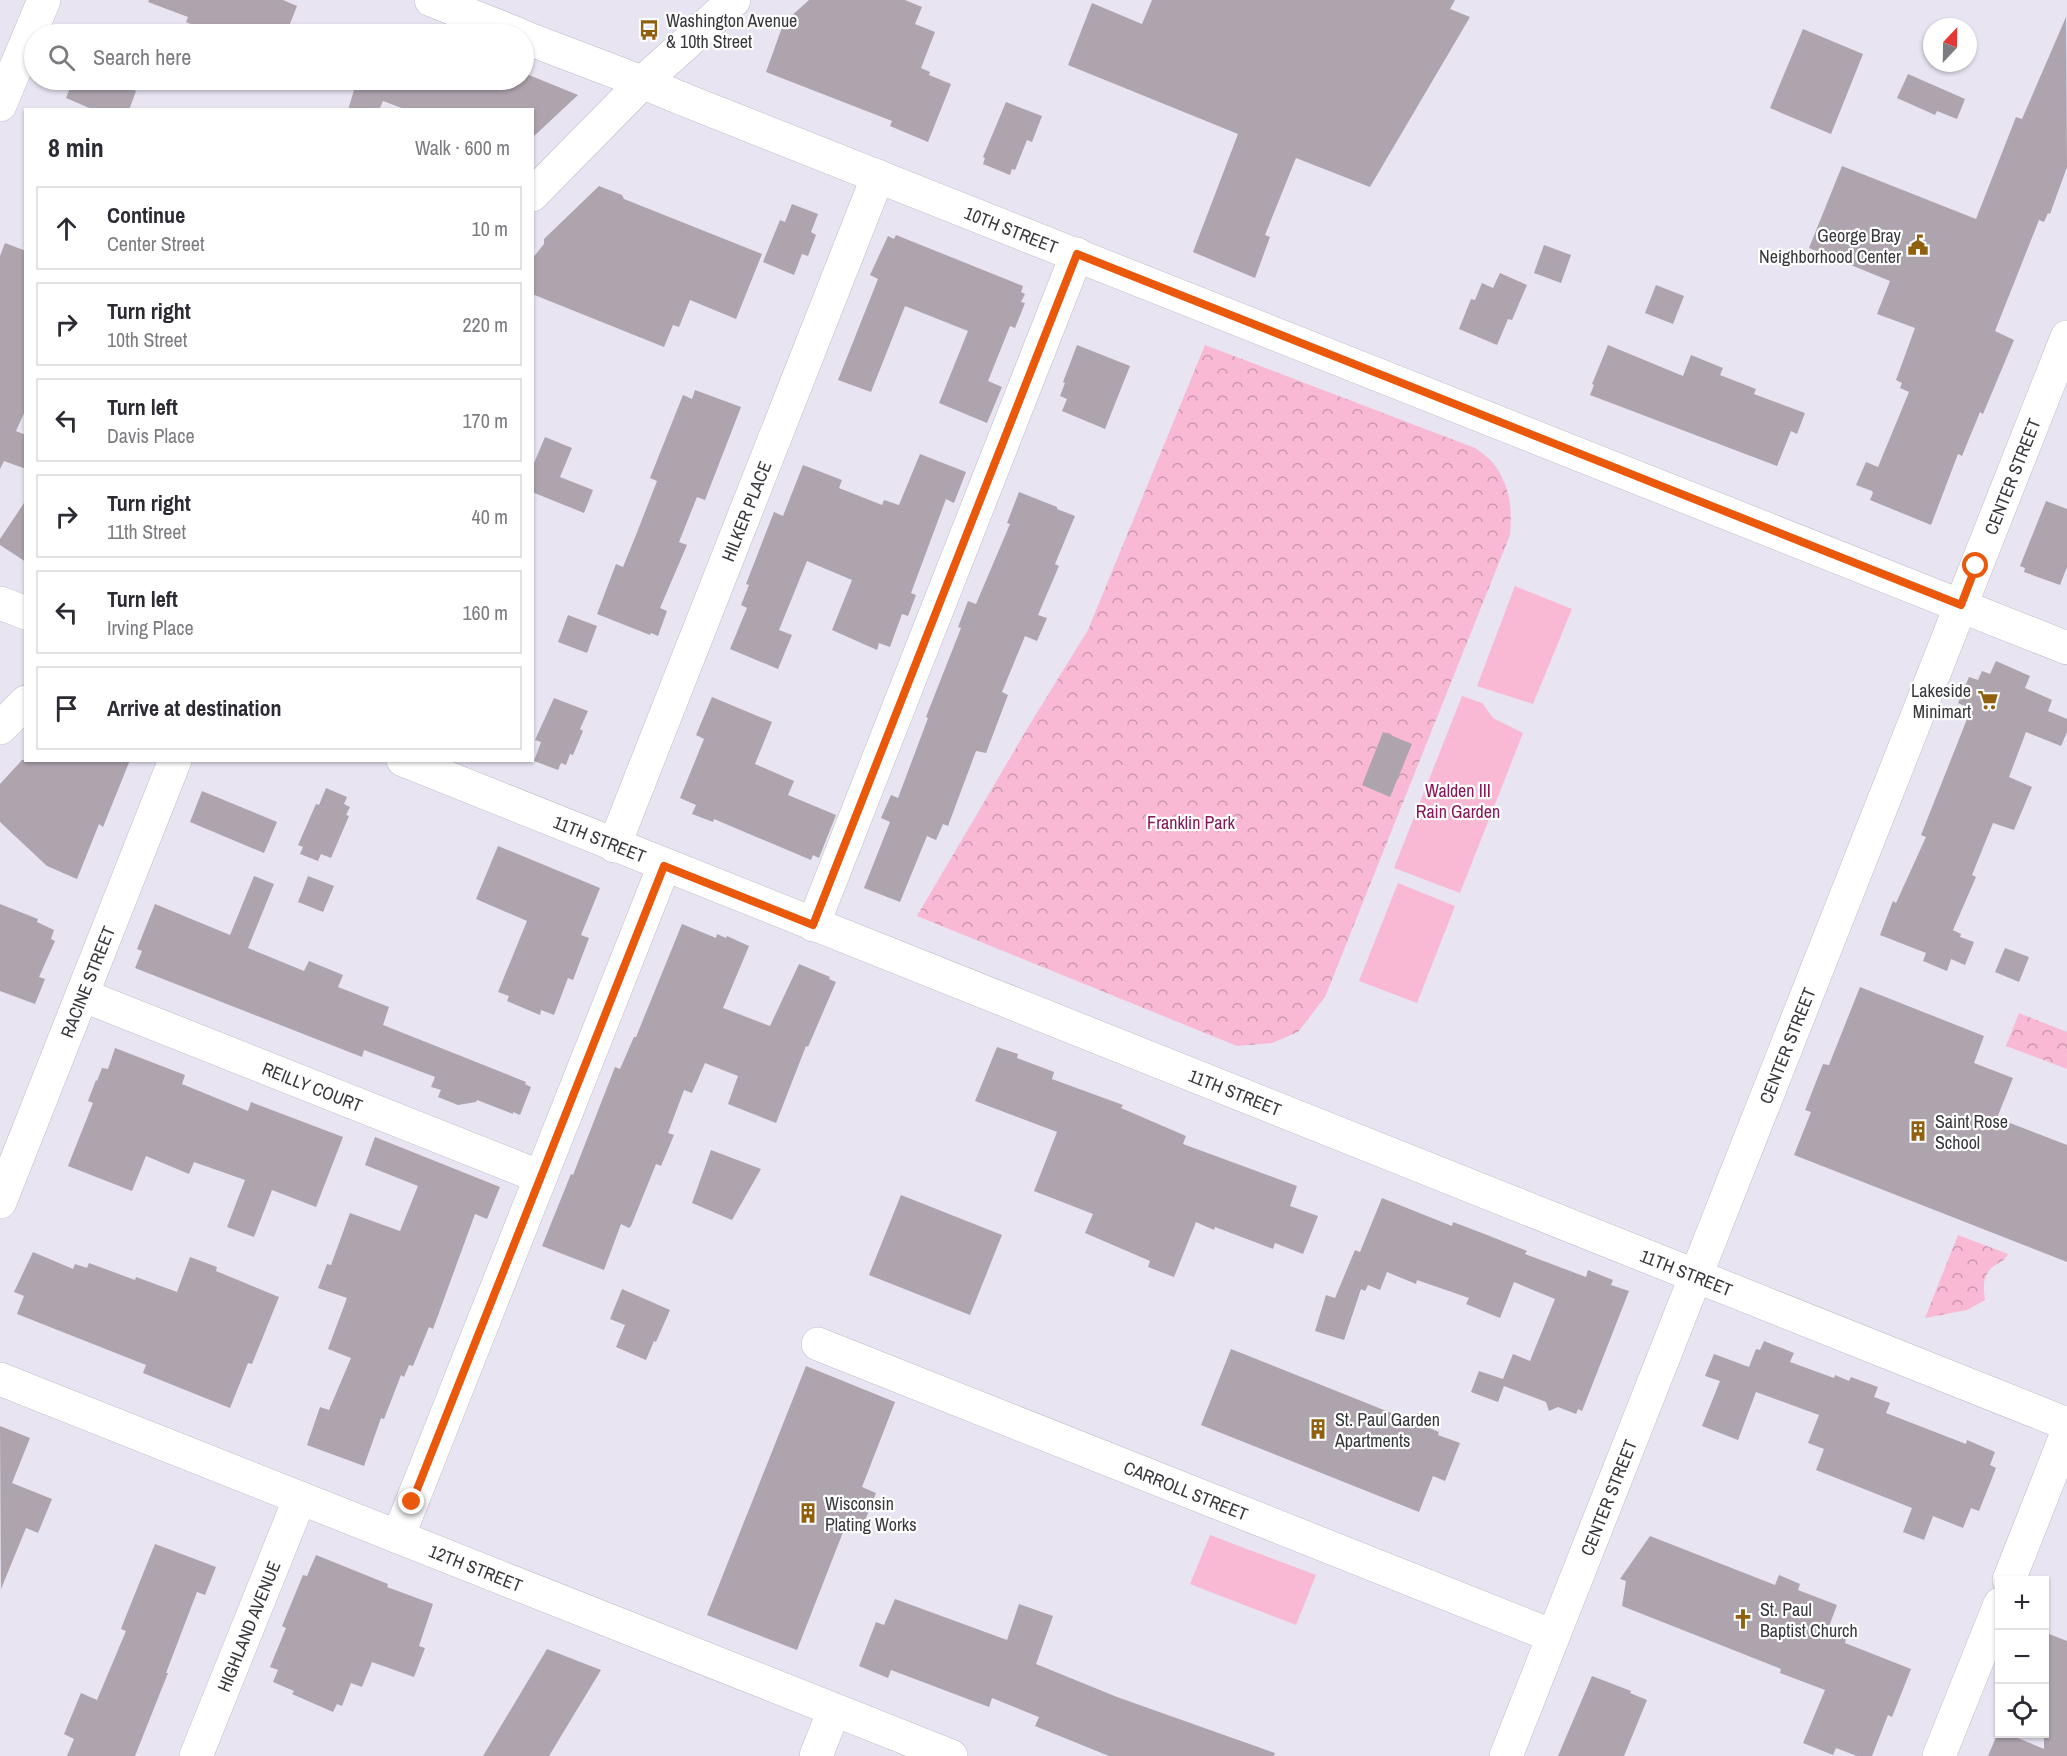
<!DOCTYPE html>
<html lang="en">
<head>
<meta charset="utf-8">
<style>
  body { margin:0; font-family:"Archivo Narrow",sans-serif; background:#f7f7f7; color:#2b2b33 }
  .controls { position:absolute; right:18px; bottom:18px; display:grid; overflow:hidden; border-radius:0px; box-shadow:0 2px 4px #0004 }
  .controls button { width:54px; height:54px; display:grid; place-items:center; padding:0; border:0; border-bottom:2px solid #e1e1e2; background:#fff; color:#2b2b33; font:30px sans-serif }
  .compass { position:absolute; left:1923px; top:18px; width:54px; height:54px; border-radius:50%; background:#fff; box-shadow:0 2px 4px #0004; rotate:22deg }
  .stop { position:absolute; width:18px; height:18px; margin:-14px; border:4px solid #ea580c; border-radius:50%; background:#fff }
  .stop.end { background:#ea580c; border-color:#fff; box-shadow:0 2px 6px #0008 }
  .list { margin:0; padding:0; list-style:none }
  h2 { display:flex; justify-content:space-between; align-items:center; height:78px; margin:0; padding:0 24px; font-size:26px }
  h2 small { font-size:20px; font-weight:400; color:#7c7c81 }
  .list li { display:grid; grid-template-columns:39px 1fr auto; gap:18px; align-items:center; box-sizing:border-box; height:84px; margin:0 12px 12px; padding:0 12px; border:2px solid #e1e1e2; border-radius:0px }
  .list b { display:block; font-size:22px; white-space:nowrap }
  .list p { margin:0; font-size:20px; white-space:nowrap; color:#7c7c81 }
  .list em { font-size:20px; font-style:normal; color:#7c7c81 }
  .icon { flex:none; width:33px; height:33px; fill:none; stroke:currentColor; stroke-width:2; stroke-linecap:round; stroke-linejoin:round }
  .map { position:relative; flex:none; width:2067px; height:1756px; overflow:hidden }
  .search { position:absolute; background:#fff; box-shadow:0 2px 4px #0004; left:24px; top:24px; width:510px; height:66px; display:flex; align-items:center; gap:15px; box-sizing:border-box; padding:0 21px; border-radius:33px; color:#7c7c81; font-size:22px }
  .panel { position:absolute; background:#fff; box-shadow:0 2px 4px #0004; left:24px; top:108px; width:510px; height:654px; border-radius:0px }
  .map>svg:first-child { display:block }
  .forest { fill:url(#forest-crowns) }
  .garden { fill:#f9b9d4 }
  .building { fill:#aea4ae }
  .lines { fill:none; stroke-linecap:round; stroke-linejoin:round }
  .street-casing { stroke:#bfbcc8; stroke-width:34 }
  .primary-casing { stroke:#bfbcc8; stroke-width:34 }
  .street { stroke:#fff; stroke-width:33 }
  .primary { stroke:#fff; stroke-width:33 }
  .route { stroke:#ea580c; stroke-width:8 }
  .labels { text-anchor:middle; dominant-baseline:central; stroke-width:4.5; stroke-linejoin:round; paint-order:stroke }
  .poi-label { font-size:18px; fill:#38373c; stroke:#fff; text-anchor:start }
  .street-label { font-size:18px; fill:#38373c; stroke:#fff }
  .park-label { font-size:18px; fill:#881556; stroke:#fff }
</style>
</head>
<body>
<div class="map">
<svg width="2067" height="1756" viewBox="0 0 2067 1756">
  <defs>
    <pattern id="forest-crowns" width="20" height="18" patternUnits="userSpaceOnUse" patternTransform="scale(1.5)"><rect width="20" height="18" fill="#f9b9d4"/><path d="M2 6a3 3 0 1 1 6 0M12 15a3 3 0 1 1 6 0" fill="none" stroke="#cb97ad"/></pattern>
  </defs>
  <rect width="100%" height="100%" fill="#e8e4f2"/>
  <g class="forest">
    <path d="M1205 345 1475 448C1482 453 1491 459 1496 467 1511 490 1512 509 1510 535L1325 997 1298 1032 1272 1043 1237 1046 917 916 1030 724 1088 630Z"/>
    <path d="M2019 1013 2067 1032V1069L2006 1046Z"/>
    <path d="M1958 1235 2008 1254C2005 1260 2002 1261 1997 1264 1982 1273 1983 1285 1985 1300L1967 1310 1925 1318Z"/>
  </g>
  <g class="garden">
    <path d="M1515 586 1572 609 1533 704 1477 686Z"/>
    <path d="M1462 696 1482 703 1493 718 1523 733 1460 893 1394 868Z"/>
    <path d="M1398 883 1455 906 1417 1003 1359 981Z"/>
    <path d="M1210 1535 1316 1575 1296 1625 1190 1584Z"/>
  </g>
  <g class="building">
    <path d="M149 0H283L297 6 286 34H206L191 29 193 25 186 22 188 17 148 2Z"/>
    <path d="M809 0H905L922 7 915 24 935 32 921 68 930 72 929 75 951 84 928 142 890 126 892 121 766 72 785 19H788Z"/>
    <path d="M1152 0H1455L1450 9 1470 17 1370 187 1296 158 1265 235 1270 237 1255 278 1193 252 1238 134 1068 65 1092 3 1142 24Z"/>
    <path d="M2066 17 2067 167 2050 214 2048 213 2044 222 2039 220 1995 331 2014 340 1983 414 1980 412 1962 456 1958 454 1931 525 1870 500 1873 493 1872 491 1856 485 1866 462 1878 467 1909 392 1900 388 1902 383 1896 380 1915 328 1877 314 1890 281 1809 248 1842 166 1976 219 2016 117 2022 119Z"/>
    <path d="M1803 29 1863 54 1831 134 1770 108Z"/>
    <path d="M524 73 578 95 532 138V110H407L383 101 379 110H348L354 90 333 82V80H524Z"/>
    <path d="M1908 74 1965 99 1957 119 1937 111 1935 115 1897 98Z"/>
    <path d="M73 80H131L128 88 136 91 129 110H94L66 98Z"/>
    <path d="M1006 102 1042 116 1032 142 1027 140 1015 170 1012 169 1010 175 983 164 985 158 983 157Z"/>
    <path d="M599 186 622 195 624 199 762 254 736 319 690 300 679 327 673 325 664 347 532 294V259L544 244V239Z"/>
    <path d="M792 204 818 214 811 232 816 235 808 256 802 254 794 275 763 262 780 220 785 222Z"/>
    <path d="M896 235 1023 286 1021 292 1025 294 1021 302 1025 303 1015 328 1010 326 988 381 1002 387 987 423 939 403 968 331 905 306 871 392 838 380 878 279 870 275 888 236 894 239Z"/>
    <path d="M5 243 26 251V409L16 431 26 435V469L4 461 0 469V256Z"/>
    <path d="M1544 245 1571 255 1561 283 1534 273Z"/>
    <path d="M1500 273 1527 285 1512 320 1508 319 1497 345 1459 329 1471 299 1475 300 1482 283 1493 288Z"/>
    <path d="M1656 285 1684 296 1673 324 1645 313Z"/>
    <path d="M1077 345 1130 366 1105 429 1062 411 1067 399 1060 396 1065 383 1063 382Z"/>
    <path d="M1608 345 1683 376 1691 355 1723 368 1720 375 1756 389 1754 394 1805 413 1797 434 1791 431 1777 466 1590 395 1594 385 1592 384Z"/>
    <path d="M695 390 741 407 705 500 697 497 679 542 687 545 660 608 667 611 658 636 651 633 650 635 597 614 616 564 623 567 636 535 657 481 650 478 683 395 692 399Z"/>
    <path d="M545 437 572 448 560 477 593 490 584 513 532 492V468Z"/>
    <path d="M920 454 966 472 954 503 946 499 911 593 916 595 908 616 902 614 890 647 879 643 877 650 832 630 852 580 807 561 779 630 792 635 778 669 730 649 747 608 741 605 749 585 746 584 774 512 783 516 803 465 842 480 839 488 882 505 884 500 899 505Z"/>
    <path d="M1019 492 1057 507V509L1075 516 1055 564 1059 566 1038 615 1047 618 1037 641 1025 636 1002 692 1008 695 986 753 976 751 948 826 943 824 936 840 927 836 900 902 864 888 890 822 881 818 891 795 898 798 928 718 926 717 961 628 958 627 968 601 976 604 1010 524 1007 523Z"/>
    <path d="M26 500V562L0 545V539Z"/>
    <path d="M2046 501 2067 509V567L2060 585 2024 572 2025 568 2020 566Z"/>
    <path d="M568 615 597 626 587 653 558 642Z"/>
    <path d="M1996 661 2030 676 2025 688 2052 700 2048 711 2067 719V732L2061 746 2026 732 2009 777 2032 787 2014 830 1993 823 1972 875 1976 877 1953 930 1961 934 1960 937 1974 942 1965 965 1951 959 1947 971 1923 961 1926 953 1880 935 1893 901 1896 903 1926 837 1921 835 1971 709 1958 703 1969 677 1978 680 1982 671 1990 674Z"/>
    <path d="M712 697 772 722 755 764 794 781 788 795 836 815 819 858 813 855 811 860 714 819 713 822 692 814 696 805 680 798 704 739 696 735Z"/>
    <path d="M554 698 588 711 580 729 583 731 573 755 570 754 566 765 561 763 558 770 534 761 541 742 535 740Z"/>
    <path d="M1383 732 1412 744 1390 797 1362 785Z"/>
    <path d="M22 760H130L103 827 99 824 77 879 47 866 0 822V784Z"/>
    <path d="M326 788 347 797 344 804 350 807 346 815 349 816 331 858 321 854 318 861 300 854 303 847 298 845 316 804 319 805Z"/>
    <path d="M202 791 277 822 264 853 190 822Z"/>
    <path d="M498 846 600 888 581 935 589 938 573 980 568 978 554 1015 541 1010 540 1015 507 1001 509 996 498 992 527 921 476 899Z"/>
    <path d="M254 876 274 884 248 948 304 971 309 961 343 975 338 987 389 1007 383 1025 526 1082 525 1084 531 1087 520 1115 513 1112V1114L477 1100 476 1102 458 1105 438 1097 441 1090 431 1087 435 1077 364 1050 362 1057 135 968 142 951 137 949 155 904 230 935Z"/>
    <path d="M308 876 334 886 323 912 298 902Z"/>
    <path d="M0 904 38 919 37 922 54 930 51 939 55 941 39 977 45 979 35 1004 0 991Z"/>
    <path d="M682 924 716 938 717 934 726 938 727 936 749 946 723 1008 770 1026 799 964 830 977 829 979 836 982 808 1047 806 1046 776 1123 728 1104 738 1076 705 1063 692 1093 684 1090 668 1133 674 1135 661 1166 656 1164 631 1226 629 1228 621 1224 604 1270 542 1246 571 1174 573 1175 615 1067 620 1069 634 1037H636Z"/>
    <path d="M2005 948 2029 957 2019 982 1995 972Z"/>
    <path d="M1860 987 1984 1036 1974 1063 2013 1078 1997 1118 2067 1145V1262L1794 1155 1811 1112 1805 1110 1823 1064 1829 1065Z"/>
    <path d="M997 1047 1018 1054 1017 1058 1054 1072 1052 1079 1123 1105 1121 1108 1186 1136 1183 1144 1297 1186 1290 1206 1318 1216 1303 1254 1275 1243 1273 1249 1215 1227 1214 1230 1196 1222 1174 1277 1148 1267 1150 1261 1085 1233 1093 1214 1034 1191 1057 1132 975 1101Z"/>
    <path d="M115 1048 185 1075 182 1084 248 1111 251 1102 343 1137 316 1207 272 1190 254 1237 227 1227 245 1180 194 1162 189 1174 146 1156 132 1191 68 1166 93 1103 88 1101 96 1080 97 1081 102 1068 108 1069Z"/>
    <path d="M375 1137 500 1187 487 1219 475 1214 433 1329 429 1327 413 1366 409 1365 404 1377 401 1375 384 1419 381 1418 364 1466 307 1445 320 1407 329 1410 351 1358 328 1349 347 1298 318 1288 327 1264 331 1265 350 1213 400 1231 418 1186 365 1165Z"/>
    <path d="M711 1150 761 1169 732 1220 692 1203Z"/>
    <path d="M901 1195 1002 1235 970 1315 869 1275Z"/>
    <path d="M1382 1198 1452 1226 1453 1222 1482 1233 1527 1251 1525 1254 1586 1277 1588 1270 1613 1280 1611 1285 1629 1291 1582 1411 1578 1409 1576 1414 1558 1407 1549 1411 1546 1402 1504 1386 1498 1402 1471 1392 1479 1371 1503 1379 1513 1354 1530 1361 1555 1299 1514 1282 1500 1318 1466 1304 1469 1298 1417 1280 1416 1284 1387 1272 1380 1290 1368 1285 1365 1291 1361 1289 1344 1340 1315 1331 1326 1295 1335 1298 1355 1250 1360 1252Z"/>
    <path d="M33 1252 73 1269 75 1264 87 1268 89 1263 135 1280 136 1277 177 1292 190 1257 217 1267 216 1271 279 1297 252 1364 248 1363 230 1408 143 1373 146 1365 17 1314 24 1296 14 1292Z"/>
    <path d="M622 1289 670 1310 656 1342 654 1341 646 1360 616 1347 625 1325 610 1319Z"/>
    <path d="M1764 1341 1794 1353 1790 1362 1834 1378 1835 1375 1849 1381 1851 1377 1878 1387 1874 1397 1890 1403 1886 1413 1966 1444 1967 1440 1995 1452 1990 1465 1996 1468 1979 1511 1971 1508 1963 1528 1933 1516 1924 1540 1903 1532 1912 1508 1816 1470 1824 1449 1808 1443 1819 1415 1756 1392 1738 1440 1702 1426 1720 1381 1705 1376 1714 1354 1749 1367 1756 1349 1760 1350Z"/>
    <path d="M1231 1349 1439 1432 1438 1435 1460 1443 1445 1481 1433 1476 1419 1512 1201 1425Z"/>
    <path d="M806 1366 895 1402 862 1487 876 1493 860 1533 845 1527 797 1650 707 1615Z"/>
    <path d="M0 1426 30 1438 12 1483 52 1499 38 1533 26 1528 1 1589Z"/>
    <path d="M1650 1536 1775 1585 1779 1575 1800 1584 1798 1590 1837 1605 1827 1632 1846 1639 1845 1643 1911 1669 1892 1717 1888 1715 1872 1756H1857L1836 1748 1833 1755 1803 1743 1825 1690 1780 1673 1781 1669 1622 1606 1626 1581 1620 1579Z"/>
    <path d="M155 1544 216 1567 205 1595 197 1592 166 1673H168L135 1756H67L74 1739 64 1734 81 1693 97 1700 126 1631 121 1629 122 1626Z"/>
    <path d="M316 1555 388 1584 387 1587 433 1604 419 1646 425 1648 414 1677 372 1662 362 1687 351 1683 342 1706 337 1704 333 1712 292 1694 294 1691 273 1682 278 1670 270 1667 286 1628 282 1626 303 1575 307 1576Z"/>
    <path d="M895 1599 1007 1640 1019 1604 1053 1616 1036 1664 1117 1697 1275 1753 1274 1756H1109L1035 1726 1039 1717 992 1698 989 1707 891 1670 888 1678 859 1666 876 1622 884 1625Z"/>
    <path d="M2044 1632 2067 1641V1756H1988L1999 1730 2000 1734H2008L2044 1749Z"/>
    <path d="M547 1649 601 1670 549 1756H483Z"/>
    <path d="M1592 1676 1631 1691 1630 1693 1647 1700 1624 1756H1558Z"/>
  </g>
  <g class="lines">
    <g class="street-casing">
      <g id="street">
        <path d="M431 0 518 34"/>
        <path id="s1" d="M524 37C577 58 632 77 685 100L2067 648"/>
        <path d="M0 105 44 0"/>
        <path d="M0 603 26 613"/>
        <path id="s2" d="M403 760 2067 1424"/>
        <path id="s3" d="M614 846 878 176"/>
        <path d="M813 925 1077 254"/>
        <path id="s4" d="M82 995 541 1177"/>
        <path id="s5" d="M818 1344 1553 1636"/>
        <path id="s6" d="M0 1379 951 1756"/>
        <path d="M398 1537 664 866"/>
        <path d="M2009 1580 2067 1433"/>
        <path id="s7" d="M196 1756 300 1498"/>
        <path d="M816 1756 834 1710"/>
        <path id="s8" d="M1506 1756 2067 337"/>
        <path d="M1939 1756 2000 1604"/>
      </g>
    </g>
    <g class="primary-casing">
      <g id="primary">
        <path d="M532 195 643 82 734 0"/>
        <path d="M0 728 26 702"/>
        <path id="s9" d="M0 1202 175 760"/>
      </g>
    </g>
    <use href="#street" class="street"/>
    <use href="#primary" class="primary"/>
  </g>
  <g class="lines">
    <path class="route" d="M412 1502 664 866 813 925 1077 254 1961 605 1976 566"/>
  </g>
  <defs>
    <g id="bus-bare" transform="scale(1.62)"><path d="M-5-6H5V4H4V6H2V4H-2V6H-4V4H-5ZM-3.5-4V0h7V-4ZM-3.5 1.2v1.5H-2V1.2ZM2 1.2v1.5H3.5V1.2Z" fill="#91600f" stroke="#fff" stroke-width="2.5" paint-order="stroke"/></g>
    <g id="civic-bare" transform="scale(1.62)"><path d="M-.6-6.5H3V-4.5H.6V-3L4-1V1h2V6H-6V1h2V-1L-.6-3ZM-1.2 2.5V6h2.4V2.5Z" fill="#91600f" stroke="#fff" stroke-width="2.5" paint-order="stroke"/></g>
    <g id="supermarket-bare" transform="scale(1.62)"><path d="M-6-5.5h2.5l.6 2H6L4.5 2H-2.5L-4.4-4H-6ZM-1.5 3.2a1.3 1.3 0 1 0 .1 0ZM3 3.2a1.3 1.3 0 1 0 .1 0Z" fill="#91600f" stroke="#fff" stroke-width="2.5" paint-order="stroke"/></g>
    <g id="building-bare" transform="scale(1.62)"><path d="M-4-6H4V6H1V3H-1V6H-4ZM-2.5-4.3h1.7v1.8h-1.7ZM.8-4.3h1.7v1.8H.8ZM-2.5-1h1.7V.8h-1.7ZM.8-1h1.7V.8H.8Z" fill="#91600f" stroke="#fff" stroke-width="2.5" paint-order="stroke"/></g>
    <g id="church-bare" transform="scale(1.62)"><path d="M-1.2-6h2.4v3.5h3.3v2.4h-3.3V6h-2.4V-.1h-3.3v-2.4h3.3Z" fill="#91600f" stroke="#fff" stroke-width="2.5" paint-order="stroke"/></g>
  </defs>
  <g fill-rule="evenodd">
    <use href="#bus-bare" x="649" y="30"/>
    <use href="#civic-bare" x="1918" y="245"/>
    <use href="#supermarket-bare" x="1988" y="700"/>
    <use href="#building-bare" x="1918" y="1131"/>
    <use href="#building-bare" x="1318" y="1429"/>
    <use href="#building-bare" x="808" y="1513"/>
    <use href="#church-bare" x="1743" y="1619"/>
  </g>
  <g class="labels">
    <g class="poi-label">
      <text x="666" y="20">Washington Avenue<tspan x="666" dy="21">&amp; 10th Street</tspan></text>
      <text x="1901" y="235" text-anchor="end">George Bray<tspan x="1901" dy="21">Neighborhood Center</tspan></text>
      <text x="1971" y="690" text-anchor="end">Lakeside<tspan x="1971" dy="21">Minimart</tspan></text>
      <text x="1935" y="1121">Saint Rose<tspan x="1935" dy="21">School</tspan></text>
      <text x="1335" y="1419">St. Paul Garden<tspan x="1335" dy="21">Apartments</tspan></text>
      <text x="825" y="1503">Wisconsin<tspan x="825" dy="21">Plating Works</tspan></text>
      <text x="1760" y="1609">St. Paul<tspan x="1760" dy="21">Baptist Church</tspan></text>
    </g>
    <g class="street-label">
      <text stroke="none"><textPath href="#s1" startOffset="524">10TH STREET</textPath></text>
      <text stroke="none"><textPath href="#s8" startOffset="1376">CENTER STREET</textPath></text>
      <text stroke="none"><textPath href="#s3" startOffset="360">HILKER PLACE</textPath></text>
      <text stroke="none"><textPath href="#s2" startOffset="212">11TH STREET</textPath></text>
      <text stroke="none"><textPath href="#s9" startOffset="237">RACINE STREET</textPath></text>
      <text stroke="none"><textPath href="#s8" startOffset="764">CENTER STREET</textPath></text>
      <text stroke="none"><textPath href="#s4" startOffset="248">REILLY COURT</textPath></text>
      <text stroke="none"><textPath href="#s2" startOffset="896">11TH STREET</textPath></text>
      <text stroke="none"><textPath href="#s2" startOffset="1382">11TH STREET</textPath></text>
      <text stroke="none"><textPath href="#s5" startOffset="396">CARROLL STREET</textPath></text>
      <text stroke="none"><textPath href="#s8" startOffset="278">CENTER STREET</textPath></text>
      <text stroke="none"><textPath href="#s6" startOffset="512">12TH STREET</textPath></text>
      <text stroke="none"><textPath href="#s7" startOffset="140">HIGHLAND AVENUE</textPath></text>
    </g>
    <g class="park-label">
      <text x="1458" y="790">Walden III<tspan x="1458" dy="21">Rain Garden</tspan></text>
      <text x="1191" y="822">Franklin Park</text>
    </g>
  </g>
</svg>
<div class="controls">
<button>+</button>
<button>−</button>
<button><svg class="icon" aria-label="locate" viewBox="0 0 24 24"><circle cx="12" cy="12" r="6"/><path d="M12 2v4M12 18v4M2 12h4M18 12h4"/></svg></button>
</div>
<svg class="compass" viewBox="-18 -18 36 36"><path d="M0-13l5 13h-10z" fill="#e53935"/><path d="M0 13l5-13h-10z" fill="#7c7c81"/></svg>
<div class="stop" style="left:1976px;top:566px"></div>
<div class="stop end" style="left:412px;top:1502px"></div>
<div class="search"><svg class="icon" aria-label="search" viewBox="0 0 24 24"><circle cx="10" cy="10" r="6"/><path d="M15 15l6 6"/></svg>Search here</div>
<section class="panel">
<h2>8 min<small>Walk · 600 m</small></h2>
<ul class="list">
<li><svg class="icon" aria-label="ahead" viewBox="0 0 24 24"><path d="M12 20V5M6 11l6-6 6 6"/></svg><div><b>Continue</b><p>Center Street</p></div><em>10 m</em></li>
<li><svg class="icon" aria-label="right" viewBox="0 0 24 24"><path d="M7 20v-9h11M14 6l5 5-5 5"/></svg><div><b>Turn right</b><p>10th Street</p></div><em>220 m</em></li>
<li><svg class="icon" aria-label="left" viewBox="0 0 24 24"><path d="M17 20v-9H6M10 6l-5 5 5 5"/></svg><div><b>Turn left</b><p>Davis Place</p></div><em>170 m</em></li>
<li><svg class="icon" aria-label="right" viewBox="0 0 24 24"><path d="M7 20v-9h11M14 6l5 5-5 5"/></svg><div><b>Turn right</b><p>11th Street</p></div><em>40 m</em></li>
<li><svg class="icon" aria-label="left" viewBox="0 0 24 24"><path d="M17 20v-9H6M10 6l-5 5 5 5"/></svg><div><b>Turn left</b><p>Irving Place</p></div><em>160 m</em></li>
<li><svg class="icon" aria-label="arrive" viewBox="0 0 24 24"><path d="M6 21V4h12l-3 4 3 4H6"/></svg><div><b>Arrive at destination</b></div></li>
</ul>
</section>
</div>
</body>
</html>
